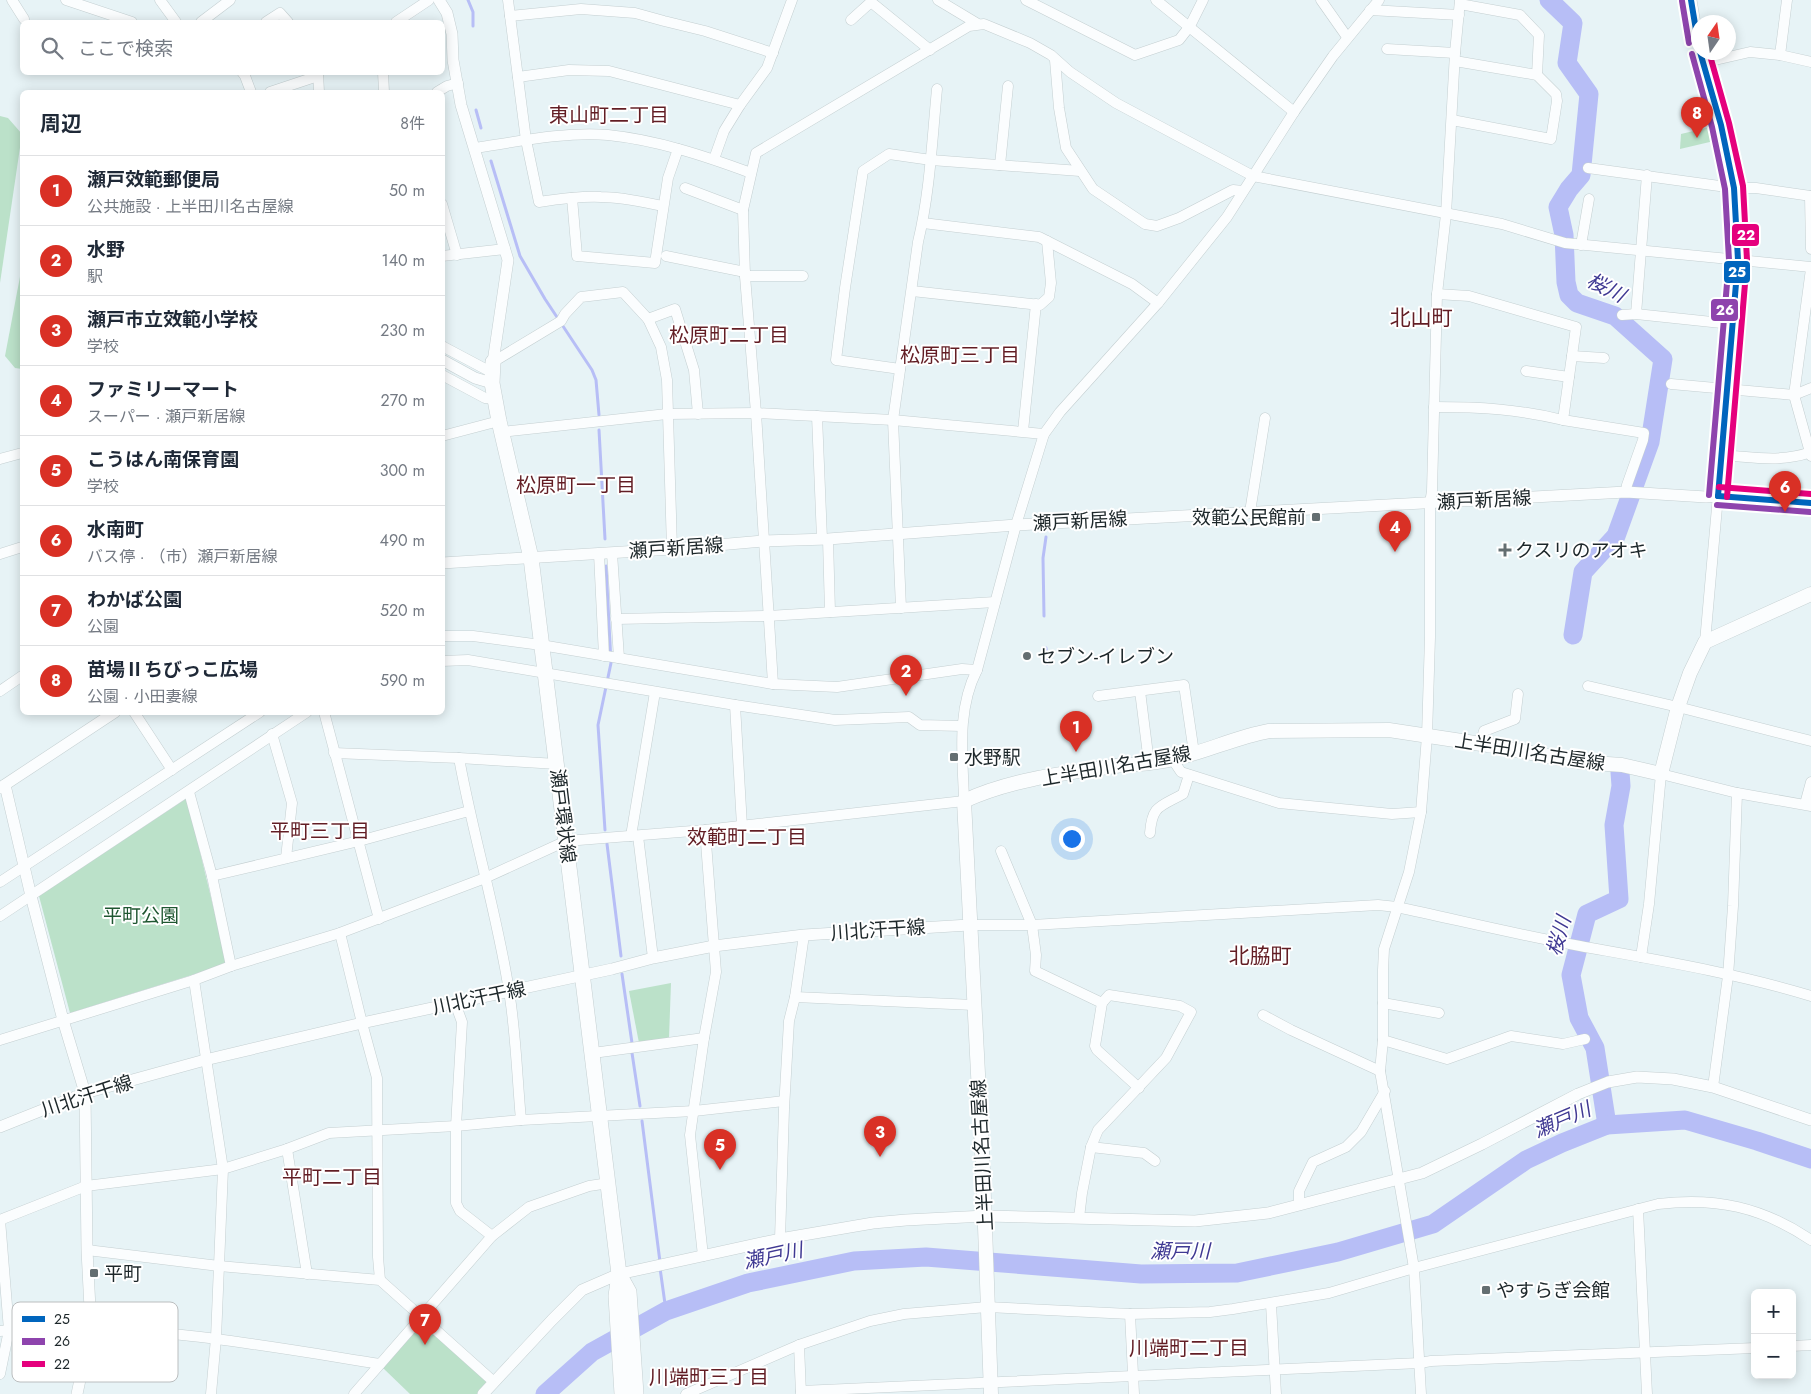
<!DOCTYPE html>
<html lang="ja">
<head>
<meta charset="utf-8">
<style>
  body { margin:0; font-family:Jost,"Noto Sans JP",sans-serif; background:#f6f6f7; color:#1f2937 }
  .controls { position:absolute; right:15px; bottom:15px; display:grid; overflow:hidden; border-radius:8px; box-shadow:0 2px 12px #0003 }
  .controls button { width:45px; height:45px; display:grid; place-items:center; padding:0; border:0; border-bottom:1px solid #e0e1e3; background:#fff; color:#1f2937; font:25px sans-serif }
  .compass { position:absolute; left:1691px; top:15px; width:45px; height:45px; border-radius:50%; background:#fff; box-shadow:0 2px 12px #0003; rotate:13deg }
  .you { position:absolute; left:1071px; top:838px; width:18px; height:18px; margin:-12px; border:4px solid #fff; border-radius:50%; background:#1a73e8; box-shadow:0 0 0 8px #1a73e833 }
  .badge { display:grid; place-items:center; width:32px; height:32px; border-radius:50%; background:#d93025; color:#fff; font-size:16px; font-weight:700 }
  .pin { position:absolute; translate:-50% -41px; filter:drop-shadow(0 1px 2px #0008) }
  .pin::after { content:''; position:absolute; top:26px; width:18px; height:15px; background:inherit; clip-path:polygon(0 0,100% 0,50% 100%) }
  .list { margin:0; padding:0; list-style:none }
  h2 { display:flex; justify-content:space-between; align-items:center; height:65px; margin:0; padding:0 20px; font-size:21px }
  h2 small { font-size:16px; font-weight:400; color:#747a83 }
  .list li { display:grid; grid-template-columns:32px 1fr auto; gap:15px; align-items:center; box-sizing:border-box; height:70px; padding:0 20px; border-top:1px solid #e0e1e3 }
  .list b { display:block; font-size:19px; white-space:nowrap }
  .list p { margin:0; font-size:16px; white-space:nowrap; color:#747a83 }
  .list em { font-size:16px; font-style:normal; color:#747a83 }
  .icon { flex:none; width:28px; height:28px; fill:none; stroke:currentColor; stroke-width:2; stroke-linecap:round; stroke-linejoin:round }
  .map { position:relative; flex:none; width:1811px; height:1394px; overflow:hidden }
  .search { position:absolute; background:#fff; box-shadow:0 2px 12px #0003; left:20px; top:20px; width:425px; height:55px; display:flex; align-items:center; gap:12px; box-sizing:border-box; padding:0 18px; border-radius:8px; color:#747a83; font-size:19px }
  .panel { position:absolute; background:#fff; box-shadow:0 2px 12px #0003; left:20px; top:90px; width:425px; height:625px; border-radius:8px }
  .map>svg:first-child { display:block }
  .green { fill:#bbe1c9 }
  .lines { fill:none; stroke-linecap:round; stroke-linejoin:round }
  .stream { stroke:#b7bef6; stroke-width:3 }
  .river { stroke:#b7bef6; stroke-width:19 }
  .minor-casing { stroke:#c4cfd1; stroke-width:11 }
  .tertiary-casing { stroke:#c4cfd1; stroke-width:12 }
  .secondary-casing { stroke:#c4cfd1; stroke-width:15 }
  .primary-casing { stroke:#c4cfd1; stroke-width:16 }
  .minor { stroke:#fbfdfe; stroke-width:10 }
  .tertiary { stroke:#fbfdfe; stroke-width:11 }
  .secondary { stroke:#fbfdfe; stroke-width:14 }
  .primary { stroke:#fbfdfe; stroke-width:15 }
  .bus-1-casing { stroke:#fff; stroke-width:10 }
  .bus-2-casing { stroke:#fff; stroke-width:10 }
  .bus-3-casing { stroke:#fff; stroke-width:10 }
  .bus-1 { stroke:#0065bd; stroke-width:6 }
  .bus-2 { stroke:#8e44ad; stroke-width:6 }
  .bus-3 { stroke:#e5007d; stroke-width:6 }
  .poi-dot { fill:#646e71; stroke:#fff; stroke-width:2 }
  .labels { text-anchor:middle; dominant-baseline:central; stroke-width:4; stroke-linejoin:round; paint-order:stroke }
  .street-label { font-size:19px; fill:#1d272a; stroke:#fff }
  .poi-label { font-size:19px; fill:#1d272a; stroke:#fff; text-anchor:start }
  .park-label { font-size:19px; fill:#1f5731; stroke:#fff }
  .neighbourhood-label { font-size:20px; fill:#621d24; stroke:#fff }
  .water-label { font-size:20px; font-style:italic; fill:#3f3993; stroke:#fff }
  .quarter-label { font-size:21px; fill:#621d24; stroke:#fff }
  .key { fill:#fff; stroke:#bbbebf; stroke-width:1 }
  .key-label { font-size:14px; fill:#1d272a }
  .line-badge { stroke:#fff; stroke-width:2 }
  .badge-label { font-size:14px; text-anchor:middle; font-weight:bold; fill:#fff }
</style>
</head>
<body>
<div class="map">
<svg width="1811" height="1394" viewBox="0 0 1811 1394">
  <rect width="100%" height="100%" fill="#e7f3f6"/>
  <g class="green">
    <path d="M0 116 8 118 22 134 0 283Z"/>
    <path d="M1710 127 1714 141 1680 149 1681 134Z"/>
    <path d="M22 266V369L15 368 5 356Z"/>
    <path d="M187 798 227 964 70 1013 39 896Z"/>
    <path d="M671 983 669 1038 639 1043 629 991Z"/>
    <path d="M423 1323 490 1383 480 1394H410L383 1368Z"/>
  </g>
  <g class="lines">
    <g class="stream">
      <path d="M468 0 473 12V26"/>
      <path d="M476 110 481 128"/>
      <path d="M491 161 520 256 545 299 592 370 596 380 599 415"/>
      <path d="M599 430 605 539"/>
      <path d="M1044 616 1043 558 1046 537"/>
      <path d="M1046 648 1047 664"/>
      <path d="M605 830 598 725 611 663 606 566"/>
      <path d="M607 844 621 956"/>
      <path d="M622 974 632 1043"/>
      <path d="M632 1053 640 1106"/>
      <path d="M642 1121 660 1262"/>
      <path d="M660 1268 666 1311"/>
    </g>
    <g class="river">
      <path d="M1549 0 1573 23 1567 63 1589 94 1581 175 1569 189 1558 207 1564 235 1566 282 1569 295 1577 303 1615 316 1663 359 1650 442 1616 536 1583 572 1573 635"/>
      <path d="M1607 1125 1595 1048 1579 1018 1571 975 1587 914 1619 899 1614 825 1621 786 1620 772"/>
      <path d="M545 1394 592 1352 666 1311 748 1283 854 1261 926 1257 1141 1274 1237 1273 1338 1252 1433 1224 1526 1160 1562 1143 1607 1125 1685 1120 1757 1141 1811 1159"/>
    </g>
    <g class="minor-casing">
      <g id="minor">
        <path d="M12 0 24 19"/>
        <path d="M66 0 132 22"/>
        <path d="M160 0 176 22"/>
        <path d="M508 0 526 140 539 202C559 199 580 196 601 197 622 197 643 202 663 206"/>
        <path d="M938 0 978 24"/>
        <path d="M1026 0 1135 55 1179 40 1190 26 1203 0"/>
        <path d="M1156 0 1294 112"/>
        <path d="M1321 0 1347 37"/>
        <path d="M1460 4 1520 15 1539 35 1537 75"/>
        <path d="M1370 10 1459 15"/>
        <path d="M510 16 581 9 635 13 664 21 705 31 773 53"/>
        <path d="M851 20 871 2 930 50"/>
        <path d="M201 22 230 0"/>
        <path d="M266 22 280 13 288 22"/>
        <path d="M396 22 429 0"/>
        <path d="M1387 49 1455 53"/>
        <path d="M1780 55 1787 0"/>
        <path d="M1055 60 1059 108 1066 148 1093 189 1145 224 1157 226 1179 218 1233 190 1243 191"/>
        <path d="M1702 63 1750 52 1780 55 1811 62"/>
        <path d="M242 72 245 76 251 92"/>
        <path d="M318 72 319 92"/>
        <path d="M383 72 384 92"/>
        <path d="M518 77 569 70 609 71 740 105"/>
        <path d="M270 92 318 76"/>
        <path d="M437 92 447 86 458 83"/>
        <path d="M1452 120 1551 139 1557 101 1556 94 1537 75 1455 61"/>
        <path d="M476 148C515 142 568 131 608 135 657 140 705 156 751 173"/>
        <path d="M714 159 724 131 740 105 767 68 792 0"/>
        <path d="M1000 165 1008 86"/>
        <path d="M1588 168 1734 188H1756L1811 196"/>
        <path d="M685 188 743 210"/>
        <path d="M1810 196 1811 249"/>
        <path d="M572 198 577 256 655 263 668 178 678 149"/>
        <path d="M442 204 457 255"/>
        <path d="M923 223 1039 237 1132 284 1158 303"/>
        <path d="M1581 245 1589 199"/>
        <path d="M442 256 505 249"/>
        <path d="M666 256 745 272"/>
        <path d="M1811 269 1794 395 1811 456"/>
        <path d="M745 276H803"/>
        <path d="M912 291 1040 305 1049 297 1051 283 1047 241"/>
        <path d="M1437 294 1469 296 1576 327 1563 420 1644 433 1643 440 1627 485 1626 492"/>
        <path d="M1636 314 1647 175"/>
        <path d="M1622 315 1636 314 1731 324"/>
        <path d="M648 319 675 309 694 370 698 414"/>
        <path d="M442 346 491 372"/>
        <path d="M1572 356 1604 358"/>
        <path d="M493 362 561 321 565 314 581 297 623 292 648 319 661 347 667 380 672 549"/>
        <path d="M900 369 836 360 845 288 863 171 889 154 931 160 1080 171"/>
        <path d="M1526 371 1569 377"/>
        <path d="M442 375 485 398 494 399"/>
        <path d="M1671 384 1794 395 1811 388"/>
        <path d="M1434 407C1481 407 1517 409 1563 420"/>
        <path d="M817 416 822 539"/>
        <path d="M1023 431 1036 304"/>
        <path d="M501 432 667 414 756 413 893 420 1044 434"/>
        <path d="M442 436 499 421"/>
        <path d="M1721 455C1752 457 1782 463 1811 452"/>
        <path d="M0 459 22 453"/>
        <path d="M1250 512 1265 418"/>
        <path d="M828 539 830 612"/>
        <path d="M612 553 619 658"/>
        <path d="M0 554 22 547"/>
        <path d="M599 554 604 656"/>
        <path d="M901 608 893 420 918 242C930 192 932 140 937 89"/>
        <path d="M616 619 768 616 995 602"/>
        <path d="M442 636H473L541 645 773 684 837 687 962 669 977 670"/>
        <path d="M1705 642 1718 496"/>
        <path d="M442 661 468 660 735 705 835 720 909 717 920 725 962 726"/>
        <path d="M773 684 756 413 745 276 743 210 756 153 969 26 984 24 1030 43 1051 55 1070 72 1116 103 1253 176 1502 224 1565 243 1811 267"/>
        <path d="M1588 686 1678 707 1811 741"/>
        <path d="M0 691 22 676"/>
        <path d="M1140 691 1149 763"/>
        <path d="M1098 696 1184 685 1194 753"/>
        <path d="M735 705 742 826"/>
        <path d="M134 712 172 770"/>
        <path d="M324 712 379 919"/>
        <path d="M272 734 292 803 286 858"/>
        <path d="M1480 744 1484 731 1515 719 1518 694"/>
        <path d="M334 753 459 758 557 764"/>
        <path d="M459 758C473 836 497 913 509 991 516 1033 517 1077 521 1120"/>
        <path d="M1173 760 1181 772 1279 803 1392 814 1421 812"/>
        <path d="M189 792 212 876 231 966"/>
        <path d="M1805 804 1811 782"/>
        <path d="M1150 833C1152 805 1160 807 1183 794L1189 775"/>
        <path d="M631 836 655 692"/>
        <path d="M638 836 653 958"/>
        <path d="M1001 851 1032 925 1036 955 1035 971 1102 1003 1095 1046 1097 1050 1139 1088"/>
        <path d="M212 876 359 841 469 811"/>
        <path d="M0 882 260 712"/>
        <path d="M0 916 307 712"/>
        <path d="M969 925H1032L1378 905 1397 907C1458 920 1518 935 1580 946 1657 960 1736 973 1811 996"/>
        <path d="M340 933 362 1023 377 1078 378 1257 380 1280"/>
        <path d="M1641 957 1649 904 1661 774 1737 793 1811 806"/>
        <path d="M194 980 223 1169 216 1338 211 1394"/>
        <path d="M795 997 974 1005"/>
        <path d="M455 1003 462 1022 456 1126V1203L460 1211 492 1236"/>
        <path d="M1383 1003 1439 1013"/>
        <path d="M1263 1015 1291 1030 1380 1071"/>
        <path d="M0 1040 194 980 231 966 340 933 485 878 566 841 705 830 964 801C963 758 956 711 977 670L1016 525 1044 434 1060 412 1158 303 1227 217 1294 112 1333 56 1379 0"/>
        <path d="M1383 1040 1447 1059 1511 1036 1563 1044 1585 1039"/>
        <path d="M593 1053 704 1038"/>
        <path d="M1713 1087 1728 976 1733 906 1737 793"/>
        <path d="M1091 1147 1144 1153 1155 1161"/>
        <path d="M287 1149 307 1274"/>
        <path d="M1299 1205V1191L1313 1162 1346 1147 1361 1132 1385 1091"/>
        <path d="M1638 1209 1647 1394"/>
        <path d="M1079 1218 1082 1193 1091 1147 1098 1130 1166 1058 1191 1012 1180 1006 1109 995 1102 1003"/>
        <path d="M0 1220 86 1186 223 1169 287 1149 329 1133 456 1126 521 1120 694 1111 784 1101"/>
        <path d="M0 1220 9 1330 0 1374"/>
        <path d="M780 1239 784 1109 789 1021 795 997 804 935"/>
        <path d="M87 1250 219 1266 380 1280 494 1382"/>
        <path d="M703 1256 690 1135 704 1038 716 972 705 830"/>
        <path d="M1271 1304 1276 1394"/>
        <path d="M1130 1314 1134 1394"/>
        <path d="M0 1331C128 1320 254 1344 380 1364"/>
        <path d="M799 1345 801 1394"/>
        <path d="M1792 1346 1811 1345"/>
        <path d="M801 1391 1420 1363 1431 1361 1755 1348"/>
        <path d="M354 1394 492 1236 529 1207 589 1186 609 1183"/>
        <path d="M686 1394 799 1345 870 1321 904 1314 987 1307 1130 1314 1210 1312 1233 1309 1329 1293 1414 1268 1658 1204C1716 1197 1762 1207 1811 1240"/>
        <path d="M1421 1394 1414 1268 1380 1071 1383 1040V970L1384 949 1409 872 1421 812 1427 736 1430 637V503L1432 491 1437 294 1446 214 1455 53 1460 0"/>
      </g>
    </g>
    <g class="tertiary-casing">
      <g id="tertiary">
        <path d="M439 0 447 13 452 34 453 60 461 105 508 260 493 362"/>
        <path d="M1691 0 1698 42"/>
        <path d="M1700 52 1721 125 1734 188 1738 260 1718 496"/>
        <path d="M442 360 475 378 492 383"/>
        <path d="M442 563 672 549 763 541 828 539 1016 525 1626 492 1706 497 1718 496 1811 503"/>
        <path d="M5 785 31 896 63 1020 85 1093 87 1250 91 1328 77 1394"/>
        <path d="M0 788 115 712"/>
        <path d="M0 1127 85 1093 205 1060 362 1023 612 969 653 958 714 946 804 935 969 925"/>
        <path d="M483 1394 552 1320 582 1290 619 1274 780 1239 873 1223 906 1220 985 1216 1195 1221 1268 1213 1422 1173 1482 1144 1578 1094 1608 1082 1637 1077 1673 1079 1713 1087 1811 1120"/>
      </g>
    </g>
    <g class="secondary-casing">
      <path id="secondary" d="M991 1394 983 1171 964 801C1011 779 1066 773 1116 766 1135 764 1155 764 1173 759 1206 752 1236 737 1269 731L1389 730 1488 745 1579 762 1622 765 1661 774 1678 707 1690 673 1705 642 1811 594"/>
    </g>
    <g class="primary-casing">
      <g id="primary">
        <path d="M493 362 492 383 499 421 531 558 619 1274 616 1296 622 1394"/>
        <path d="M619 1274 629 1292 636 1394"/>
      </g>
    </g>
    <use href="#minor" class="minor"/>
    <use href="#tertiary" class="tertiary"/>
    <use href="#secondary" class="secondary"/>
    <use href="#primary" class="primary"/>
    <g class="bus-1-casing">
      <g id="bus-1">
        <path d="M1691 0 1698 42"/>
        <path d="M1700 52 1721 125 1734 188 1738 260 1718 496"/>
        <path d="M1718 496 1811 503"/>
      </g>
    </g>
    <g class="bus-2-casing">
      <g id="bus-2">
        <path d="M1682 1 1689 43"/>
        <path d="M1692 54 1712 127 1725 189 1729 260 1709 495"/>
        <path d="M1717 505 1810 512"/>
      </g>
    </g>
    <g class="bus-3-casing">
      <g id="bus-3">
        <path d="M1709 52 1729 123 1743 186 1747 260 1727 497"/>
        <path d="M1719 487 1811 494"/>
      </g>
    </g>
    <use href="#bus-1" class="bus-1"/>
    <use href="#bus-2" class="bus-2"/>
    <use href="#bus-3" class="bus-3"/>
  </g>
  <g class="poi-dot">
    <rect x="1311" y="512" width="10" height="10" rx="2.5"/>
    <path d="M1502.5 542.5h5v5h5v5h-5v5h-5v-5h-5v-5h5z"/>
    <circle cx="1027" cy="656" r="5"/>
    <rect x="949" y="752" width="10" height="10" rx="2.5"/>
    <rect x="89" y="1268" width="10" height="10" rx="2.5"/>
    <rect x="1481" y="1285" width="10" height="10" rx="2.5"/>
  </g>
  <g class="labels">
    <g class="street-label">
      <text transform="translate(1484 500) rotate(-3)">瀬戸新居線</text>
      <text transform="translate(1080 521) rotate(-3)">瀬戸新居線</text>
      <text transform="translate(676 548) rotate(-4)">瀬戸新居線</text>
      <text transform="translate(1530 752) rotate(9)">上半田川名古屋線</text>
      <text transform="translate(1116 766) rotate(-10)">上半田川名古屋線</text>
      <text transform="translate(563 816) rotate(83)">瀬戸環状線</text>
      <text transform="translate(878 930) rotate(-4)">川北汗干線</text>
      <text transform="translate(479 998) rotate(-12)">川北汗干線</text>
      <text transform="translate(87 1096) rotate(-18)">川北汗干線</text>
      <text transform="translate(982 1155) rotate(-93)">上半田川名古屋線</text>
    </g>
    <g class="poi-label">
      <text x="1306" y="517" text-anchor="end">效範公民館前</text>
      <text x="1515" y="550">クスリのアオキ</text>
      <text x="1037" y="656">セブン-イレブン</text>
      <text x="964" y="757">水野駅</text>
      <text x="104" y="1273">平町</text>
      <text x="1496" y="1290">やすらぎ会館</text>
    </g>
    <g class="park-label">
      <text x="141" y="915">平町公園</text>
    </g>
    <g class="neighbourhood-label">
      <text x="609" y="115">東山町二丁目</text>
      <text x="729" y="335">松原町二丁目</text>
      <text x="960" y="355">松原町三丁目</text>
      <text x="576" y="485">松原町一丁目</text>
      <text x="320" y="831">平町三丁目</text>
      <text x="747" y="837">效範町二丁目</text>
      <text x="332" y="1177">平町二丁目</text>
      <text x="1189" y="1348">川端町二丁目</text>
      <text x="709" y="1377">川端町三丁目</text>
    </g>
    <g class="water-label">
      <text transform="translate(1606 288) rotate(27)">桜川</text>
      <text transform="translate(1559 936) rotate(-74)">桜川</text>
      <text transform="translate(1562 1120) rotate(-23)">瀬戸川</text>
      <text x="1180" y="1251">瀬戸川</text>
      <text transform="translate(773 1256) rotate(-12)">瀬戸川</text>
    </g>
    <g class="quarter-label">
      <text x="1421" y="318">北山町</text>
      <text x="1260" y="956">北脇町</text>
    </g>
  </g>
  <rect x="12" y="1302" width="166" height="80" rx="8" class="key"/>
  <rect x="22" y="1316" width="23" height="6" fill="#0065bd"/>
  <rect x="22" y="1338" width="23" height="7" fill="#8e44ad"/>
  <rect x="22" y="1361" width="23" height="6" fill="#e5007d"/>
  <g class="key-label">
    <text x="54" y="1324">25</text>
    <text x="54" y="1346">26</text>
    <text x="54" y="1369">22</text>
  </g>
  <g class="line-badge">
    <rect x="1731" y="223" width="29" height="24" rx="5" fill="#e5007d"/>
    <rect x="1723" y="260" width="28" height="24" rx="5" fill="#0065bd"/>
    <rect x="1710" y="298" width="29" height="24" rx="5" fill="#8e44ad"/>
  </g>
  <g class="badge-label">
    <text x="1746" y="240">22</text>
    <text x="1737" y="277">25</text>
    <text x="1725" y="315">26</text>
  </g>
</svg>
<div class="controls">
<button>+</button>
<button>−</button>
</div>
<svg class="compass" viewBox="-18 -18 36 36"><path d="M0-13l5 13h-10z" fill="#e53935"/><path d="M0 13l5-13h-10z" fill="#747a83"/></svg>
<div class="you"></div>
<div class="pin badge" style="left:1076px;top:752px">1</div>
<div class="pin badge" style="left:906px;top:696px">2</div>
<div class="pin badge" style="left:880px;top:1157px">3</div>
<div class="pin badge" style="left:1395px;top:552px">4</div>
<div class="pin badge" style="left:720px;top:1170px">5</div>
<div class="pin badge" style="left:1785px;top:512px">6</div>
<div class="pin badge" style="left:425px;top:1345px">7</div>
<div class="pin badge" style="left:1697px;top:138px">8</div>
<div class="search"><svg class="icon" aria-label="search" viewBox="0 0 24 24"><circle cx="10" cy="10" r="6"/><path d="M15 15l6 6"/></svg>ここで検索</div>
<section class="panel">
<h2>周辺<small>8件</small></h2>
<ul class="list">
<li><span class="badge">1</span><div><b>瀬戸效範郵便局</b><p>公共施設 · 上半田川名古屋線</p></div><em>50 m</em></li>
<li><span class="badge">2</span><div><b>水野</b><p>駅</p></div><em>140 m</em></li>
<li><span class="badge">3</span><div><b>瀬戸市立效範小学校</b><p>学校</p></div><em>230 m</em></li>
<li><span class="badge">4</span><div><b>ファミリーマート</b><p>スーパー · 瀬戸新居線</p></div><em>270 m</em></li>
<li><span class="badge">5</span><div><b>こうはん南保育園</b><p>学校</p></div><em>300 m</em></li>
<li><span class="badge">6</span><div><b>水南町</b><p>バス停 · （市）瀬戸新居線</p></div><em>490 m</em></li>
<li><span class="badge">7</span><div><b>わかば公園</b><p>公園</p></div><em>520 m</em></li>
<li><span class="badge">8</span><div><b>苗場Ⅱちびっこ広場</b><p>公園 · 小田妻線</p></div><em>590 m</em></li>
</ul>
</section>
</div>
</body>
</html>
